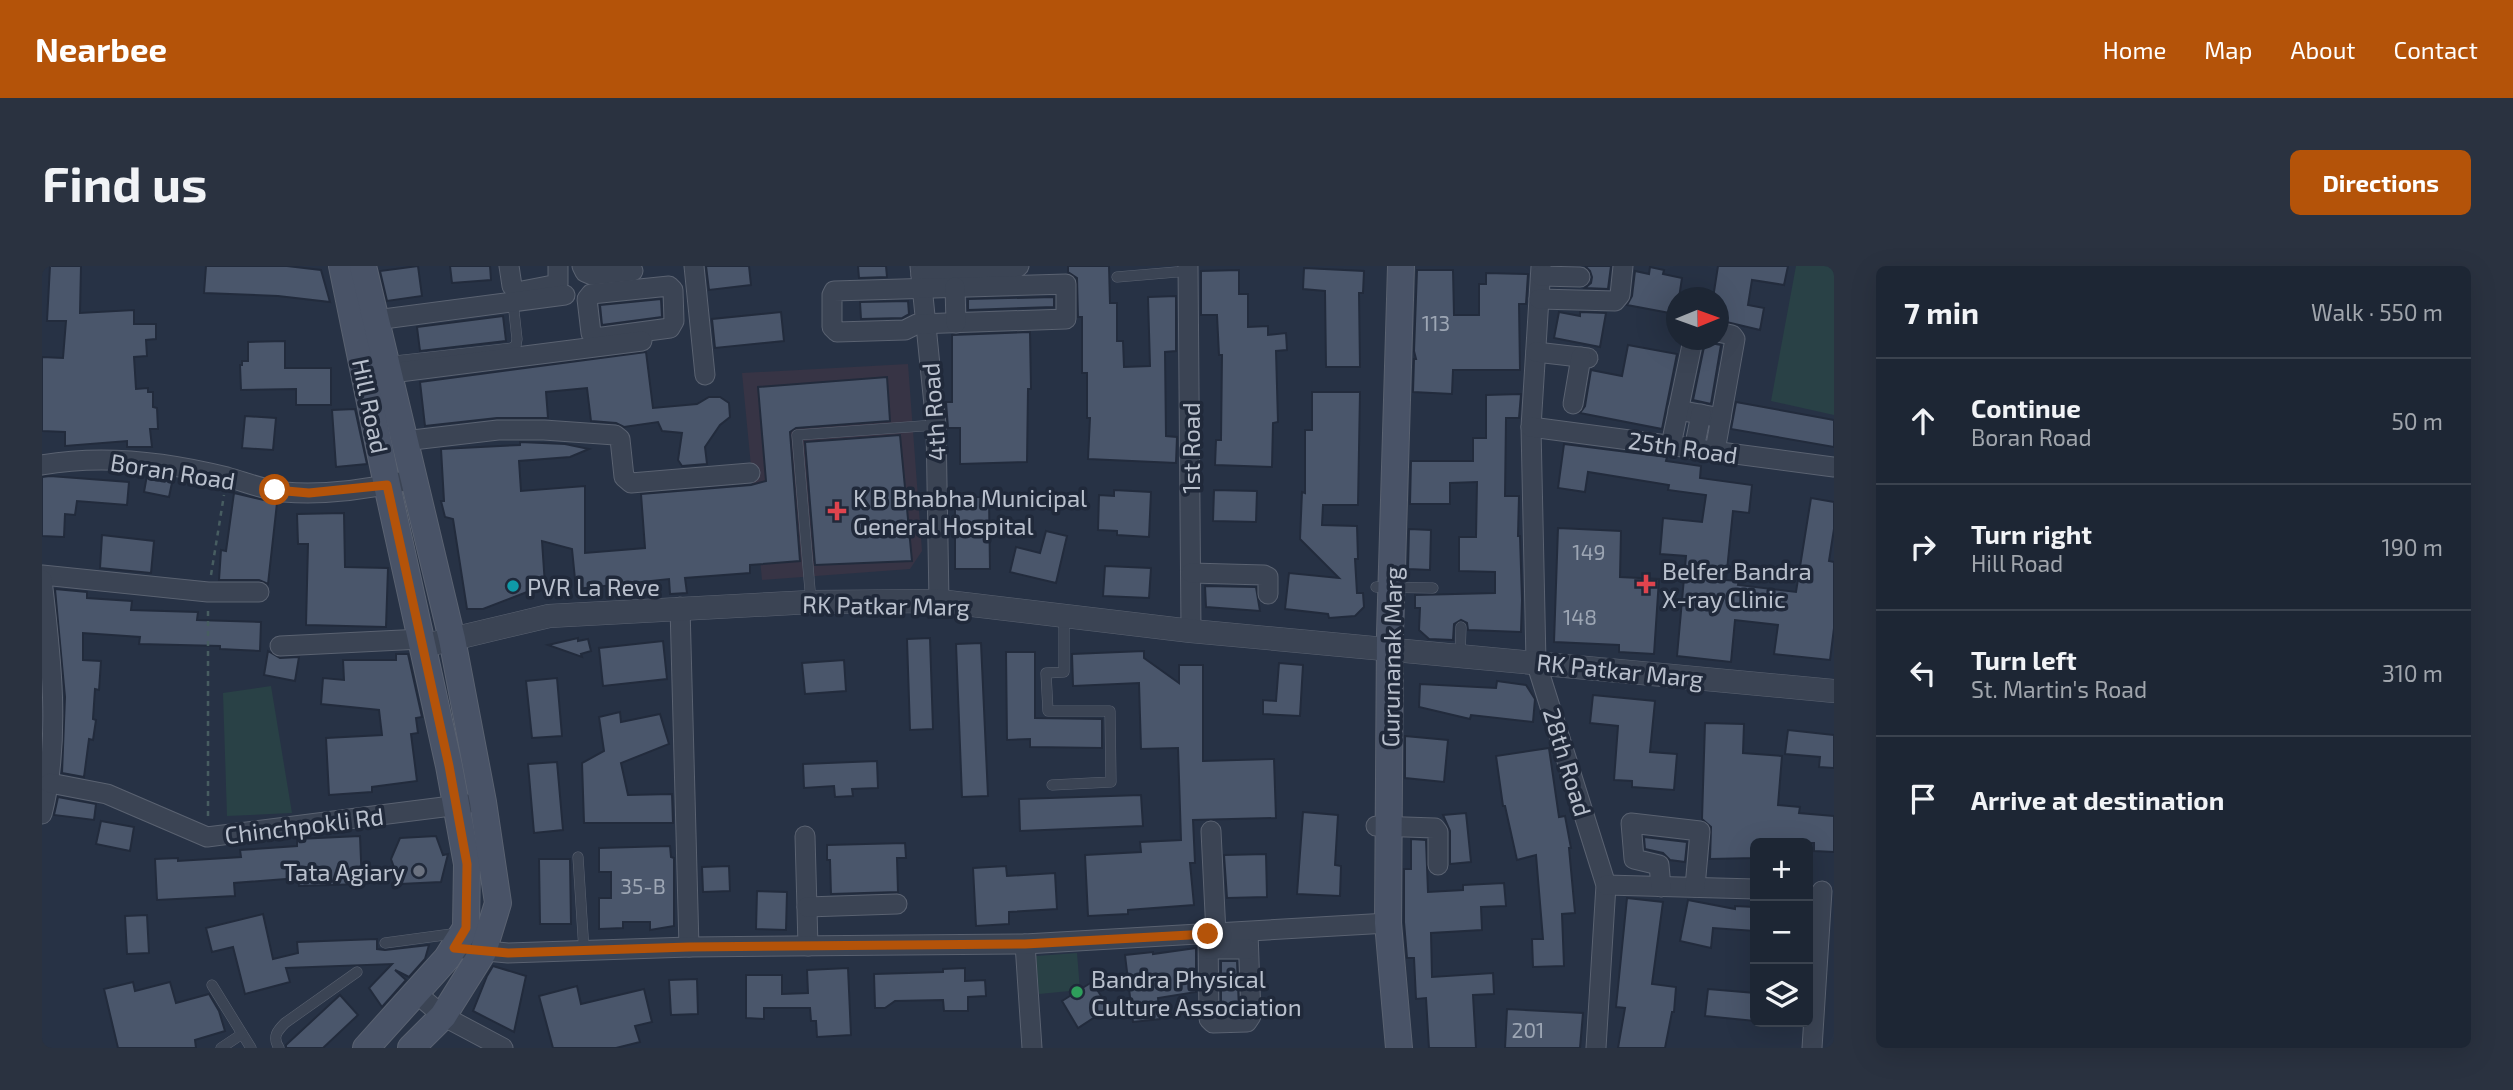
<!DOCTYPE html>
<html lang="en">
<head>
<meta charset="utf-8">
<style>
  body { margin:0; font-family:"Exo 2",sans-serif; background:#2a3240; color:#f1f3f6 }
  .controls { position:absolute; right:21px; bottom:21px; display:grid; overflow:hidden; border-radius:10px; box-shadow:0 7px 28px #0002 }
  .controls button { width:63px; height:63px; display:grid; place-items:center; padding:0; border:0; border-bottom:2px solid #3b434f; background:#1d2634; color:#f1f3f6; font:35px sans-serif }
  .compass { position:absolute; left:1624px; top:21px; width:63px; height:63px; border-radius:50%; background:#1d2634; box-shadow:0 7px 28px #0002; rotate:89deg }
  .stop { position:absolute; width:21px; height:21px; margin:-16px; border:5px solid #b45309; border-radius:50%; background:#fff }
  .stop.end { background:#b45309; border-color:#fff; box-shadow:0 2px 7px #0008 }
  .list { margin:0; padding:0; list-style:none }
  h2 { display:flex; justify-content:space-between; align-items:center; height:91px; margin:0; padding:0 28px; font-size:30px }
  h2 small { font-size:23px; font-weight:400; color:#a0a5ac }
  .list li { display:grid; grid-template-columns:46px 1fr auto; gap:21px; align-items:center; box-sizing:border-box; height:126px; padding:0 28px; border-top:2px solid #3b434f }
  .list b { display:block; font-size:26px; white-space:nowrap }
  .list p { margin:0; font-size:23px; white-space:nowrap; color:#a0a5ac }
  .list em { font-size:23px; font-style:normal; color:#a0a5ac }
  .icon { flex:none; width:38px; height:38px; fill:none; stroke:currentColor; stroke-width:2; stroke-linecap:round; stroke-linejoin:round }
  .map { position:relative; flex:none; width:1792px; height:782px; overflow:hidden; border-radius:10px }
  header { display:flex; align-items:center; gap:42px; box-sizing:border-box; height:98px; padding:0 35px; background:#b45309; color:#fff }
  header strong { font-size:33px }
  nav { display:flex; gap:38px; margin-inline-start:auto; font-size:24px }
  .intro { display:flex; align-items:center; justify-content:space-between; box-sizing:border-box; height:168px; padding:0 42px }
  h1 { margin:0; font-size:49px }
  .button { padding:18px 32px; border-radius:10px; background:#b45309; color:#fff; font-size:24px; font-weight:700 }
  main { display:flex; gap:42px; padding:0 42px }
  aside { flex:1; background:#1d2634; border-radius:10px; box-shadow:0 7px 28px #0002 }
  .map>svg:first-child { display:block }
  .medical { fill:#373445 }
  .green { fill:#294146 }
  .building { fill:#4a566b; stroke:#222b3c; stroke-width:2 }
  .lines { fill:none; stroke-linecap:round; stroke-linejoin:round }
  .service-casing { stroke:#5a6271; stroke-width:11 }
  .minor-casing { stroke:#5a6271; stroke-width:21 }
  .tertiary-casing { stroke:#5a6271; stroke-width:24 }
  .secondary-casing { stroke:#5a6271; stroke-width:28 }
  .path { stroke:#475d61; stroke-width:2.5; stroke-dasharray:5 5; stroke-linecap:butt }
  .service { stroke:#3b4454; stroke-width:10 }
  .minor { stroke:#3b4454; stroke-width:19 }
  .tertiary { stroke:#3b4454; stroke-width:23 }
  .secondary { stroke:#495367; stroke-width:26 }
  .route { stroke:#b45309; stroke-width:9 }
  .health-dot { fill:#e0444e; stroke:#20293a; stroke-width:2.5 }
  .culture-dot { fill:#0f9aa8; stroke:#20293a; stroke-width:2.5 }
  .worship-dot { fill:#6b7280; stroke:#20293a; stroke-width:2.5 }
  .leisure-dot { fill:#2e9e5b; stroke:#20293a; stroke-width:2.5 }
  .labels { text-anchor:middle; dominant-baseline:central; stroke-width:7; stroke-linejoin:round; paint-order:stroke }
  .number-label { font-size:21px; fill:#9da6b4 }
  .street-label { font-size:24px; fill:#b9c0cd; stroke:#20293a }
  .poi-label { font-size:24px; fill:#b9c0cd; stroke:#20293a; text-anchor:start }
</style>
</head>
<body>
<header>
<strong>Nearbee</strong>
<nav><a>Home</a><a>Map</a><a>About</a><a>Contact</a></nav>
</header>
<div class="intro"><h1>Find us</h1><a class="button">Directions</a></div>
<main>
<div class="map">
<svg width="1792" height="782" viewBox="0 0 1792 782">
  <rect width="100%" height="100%" fill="#273245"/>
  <path class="medical" d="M866 98 880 285 868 303 720 314 700 107Z"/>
  <g class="green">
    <path d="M1754 0H1792V149L1729 135Z"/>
    <path d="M229 420 250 547 185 550 181 427Z"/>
    <path d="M1035 687 1038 724 997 728 994 690Z"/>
  </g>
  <g class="building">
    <path d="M8 0H39L38 47 92 44V58H114V73L104 74 105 90 92 91 94 123 106 122V126H111V141L115 142 116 163H108L110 181H85V175L23 180V166L0 165V91L21 92 24 55H5Z"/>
    <path d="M164 0H245L279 4 288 36 236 30 162 27Z"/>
    <path d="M376 0 380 30 345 35 338 5Z"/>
    <path d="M408 0H448L449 14 410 17Z"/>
    <path d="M664 0H707L709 19 667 24Z"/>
    <path d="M816 0H844L845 11 817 12Z"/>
    <path d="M1026 0H1067L1068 37H1075V75H1081L1082 101 1108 100 1106 31 1134 30V85L1123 86 1124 170 1135 171 1134 197 1046 193 1048 152H1045V107H1040V51H1036L1035 12 1026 6Z"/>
    <path d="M1543 0H1569L1566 23 1543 22 1549 17 1550 11 1548 5Z"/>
    <path d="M1676 0H1746L1742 19 1710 14 1706 39 1722 42 1718 64 1676 54V32H1671Z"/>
    <path d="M1608 1 1622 4 1621 8 1640 12 1637 32H1634L1633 48 1585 39 1590 30 1593 5 1607 8Z"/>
    <path d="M1262 2 1322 5 1321 27H1317L1318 101H1284L1283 25 1261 23Z"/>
    <path d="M1197 4V28H1206V61L1226 60V69L1244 67 1245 84 1234 85 1236 156 1231 157 1230 201 1173 199 1174 174H1179L1180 89H1177L1175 49H1159V5Z"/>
    <path d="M1375 4H1411L1412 49H1437V18H1444V7L1486 8 1484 38H1477L1478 104H1411L1410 128 1371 126 1372 93H1374L1372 85Z"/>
    <path d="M1012 31V41L926 44V33Z"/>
    <path d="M619 33 620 51 560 59 558 39Z"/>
    <path d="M866 35 867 48 860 52 819 53 818 36Z"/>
    <path d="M739 46 742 75 673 82 670 53Z"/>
    <path d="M1517 46 1538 50V46L1564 47 1558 81 1512 72Z"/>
    <path d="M461 50 464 75 378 85 375 61Z"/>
    <path d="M988 66 989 123H986L985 196 918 198V162H906L904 136H910V69Z"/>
    <path d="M243 75V102H289V139H254V123L199 124 198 99H200V95H206V76Z"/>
    <path d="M1663 76 1679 79 1669 138 1651 134Z"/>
    <path d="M1586 79 1635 88 1620 163 1538 147 1543 140 1549 104 1580 110Z"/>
    <path d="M604 86 611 142 655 138 667 131H678L687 137 688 151 678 159 663 181 665 198 640 200 636 194 640 167 620 165 616 156 582 161 574 157 549 155 545 122 504 126 506 152H455L383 160 378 116Z"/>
    <path d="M845 111 848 155 754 162 748 166 758 295 708 299V307L643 312 645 327 628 328 627 313 534 323 530 283 500 275 503 319 441 343H425L411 253 403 251 399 235H402L399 183 478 179V176L523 178 547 183 528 191 477 195 479 225 543 220V287L603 282 599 228 709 219 724 215 716 121Z"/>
    <path d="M1270 126H1318L1316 239H1281L1280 259 1315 260 1316 293H1313L1315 327H1321L1322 341 1313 350 1287 352 1286 348 1243 343 1247 307 1297 312 1258 273 1260 226 1263 227V164H1270Z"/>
    <path d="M1479 128 1477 152H1464L1463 230H1477L1476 270H1478L1480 334 1479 366 1426 364 1425 357 1419 354 1412 358 1411 374 1387 373 1377 364 1378 342H1373V329L1453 327V306L1417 305V271H1434L1435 216 1408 217V238H1368L1369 195H1431V172H1444V129Z"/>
    <path d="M1694 136 1792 154V181L1689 163Z"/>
    <path d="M313 143 325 198 294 201 290 144Z"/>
    <path d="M203 150 234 152 231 184 200 182Z"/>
    <path d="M858 169 870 295 773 299 763 176Z"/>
    <path d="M1522 178 1625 191 1624 195 1659 200 1658 212 1710 219 1707 247 1691 245 1684 314 1697 315 1696 319 1754 326 1769 232 1792 236V263L1787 295 1792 296V362L1788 394 1732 388 1736 359 1693 354 1689 396 1635 390 1644 290 1618 288 1621 252 1660 256 1664 229 1626 224 1627 219 1546 206 1543 226 1516 222Z"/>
    <path d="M105 209 131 212 127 231 102 226Z"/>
    <path d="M8 210 87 216 85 239 35 235 33 249 23 248 22 271 0 270V211Z"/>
    <path d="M1072 224 1109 226 1107 271 1075 269V265L1056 264 1057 229 1072 230Z"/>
    <path d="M1172 224 1215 225 1214 256 1171 255Z"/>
    <path d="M192 227 235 237 226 318 217 314H177L179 284 184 285Z"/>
    <path d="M913 231H947L948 303H913Z"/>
    <path d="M302 247 303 301 346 302 344 361 264 359 266 278H256L255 248Z"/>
    <path d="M1516 262 1579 265 1578 311 1617 313 1612 388 1577 386V379L1512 376Z"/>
    <path d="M1367 263 1389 264 1388 304 1366 303Z"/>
    <path d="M1004 265 1025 270 1014 317 968 306 974 281 998 287Z"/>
    <path d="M60 269 112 275 109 307 58 302Z"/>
    <path d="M1063 300 1109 302 1107 332 1061 330Z"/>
    <path d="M1163 320 1214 321 1218 345 1164 341Z"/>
    <path d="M13 323 45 326V332L90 335 89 344 156 346 155 354 219 356 218 385 178 383V380L97 378 98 371 41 367V394L59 395 57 424 53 423 51 453 54 454 51 474 47 473 42 511 20 507 23 431Z"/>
    <path d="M536 372V375L546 373 549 385 539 388 540 391 506 379Z"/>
    <path d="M888 372 891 463 868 464 865 373Z"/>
    <path d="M621 375 625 413 561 420 557 382Z"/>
    <path d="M939 377 946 530 920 531 914 378Z"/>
    <path d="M226 385 238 392 257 391 253 415 222 409Z"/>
    <path d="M1102 385V392L1137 417V399H1161V495L1232 493 1234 552 1151 554 1153 597H1148L1152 639 1086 644V648L1046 650 1043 589 1099 586 1098 576 1139 574 1136 482 1099 483 1097 417 1031 420 1030 388Z"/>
    <path d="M964 386H993V452L1060 453V482L988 481V473L965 474Z"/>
    <path d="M354 388H366L380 451 374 452 376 467 369 468 375 515 330 521V526L287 529 284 472 340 469 337 444 279 438 281 412 302 414 301 394H354Z"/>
    <path d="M802 394 804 425 763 428 760 397Z"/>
    <path d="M1237 397 1261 399 1258 450 1221 448V434L1234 435Z"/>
    <path d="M515 412 520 470 490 472 484 415Z"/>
    <path d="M1455 415 1484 419 1493 433 1491 456 1429 449 1428 453 1377 441 1378 418 1454 422Z"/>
    <path d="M1551 429 1613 435 1608 486 1635 488 1632 524 1590 521V515L1572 514 1576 460 1548 457Z"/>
    <path d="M578 446 579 456 618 448 627 478 579 497 586 529 630 528 631 557H542L540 497 562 485 557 451Z"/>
    <path d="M1663 457 1702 458 1701 487 1740 490 1736 539 1758 541 1757 547 1792 550V586L1772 585V577H1713V592L1668 593 1669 561 1660 553Z"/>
    <path d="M1746 464 1792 469V502L1777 501 1778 491 1743 488Z"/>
    <path d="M1363 470 1406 474 1402 516 1363 512Z"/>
    <path d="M1507 482 1517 551 1523 550 1529 582H1527L1533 647 1520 648 1522 700 1491 701 1490 673H1501L1494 589 1475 594 1463 540H1461L1454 490Z"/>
    <path d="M835 495 836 522 810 523 811 530 793 531 792 520 762 522 761 498Z"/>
    <path d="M515 496 521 564 492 567 486 498Z"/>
    <path d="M1099 529 1101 560 978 565 977 533Z"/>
    <path d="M16 531 54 538 52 554 12 549Z"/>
    <path d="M1261 546 1296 549 1293 599 1299 600 1298 630 1255 628Z"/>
    <path d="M1424 547 1429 596 1408 598V565L1401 549Z"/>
    <path d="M59 555 92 561 88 585 54 578Z"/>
    <path d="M318 570 320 618 257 620 256 612 192 617 193 630 115 634 113 593 136 592V595L199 591 198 584 255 580V573Z"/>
    <path d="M394 570 401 589 406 588 399 616 358 618 349 593 358 572Z"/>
    <path d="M1602 571 1645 576 1643 596 1628 594 1621 587 1603 583Z"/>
    <path d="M1369 573 1384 574 1386 626 1421 624V619L1462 617 1464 640 1439 641 1440 664 1389 667 1390 711 1451 707 1452 728 1431 729 1434 782H1387L1384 732 1374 733 1372 692H1365L1362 656V603H1369Z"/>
    <path d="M863 577 864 592H855L856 626 789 628 788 594H785V579Z"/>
    <path d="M628 580 629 591 632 592V660L608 664V656H581V662L557 663V632H569V606H557V582Z"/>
    <path d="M1224 588 1225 631 1185 632 1182 589Z"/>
    <path d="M497 593H528L529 658H498Z"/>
    <path d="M687 600 688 625 661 626 660 601Z"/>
    <path d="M964 600 965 610 1013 607 1015 643 967 646V658L934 660 931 602Z"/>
    <path d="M715 625 745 626 744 664 714 663Z"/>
    <path d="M1585 632 1621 636 1610 718 1634 721 1632 746H1630L1623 782H1576L1583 742 1574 741Z"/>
    <path d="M1646 634 1693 643V640L1713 641V665L1671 662 1669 682 1638 675Z"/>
    <path d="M221 648 231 693 256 687 255 676 335 673V683L343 684 387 679 383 693 367 711 353 704 364 714 340 741 327 722 350 698 244 702 248 716 203 728 191 681 170 686 164 662Z"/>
    <path d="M105 649 107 687 85 688 83 650Z"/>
    <path d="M1154 682V726L1116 732 1118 753 1091 756 1083 689 1111 686V688Z"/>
    <path d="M1179 695H1195L1197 744 1179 745Z"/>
    <path d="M451 700 484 710 472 766 431 745 445 710Z"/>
    <path d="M806 702 809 769 775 771 774 755H769L768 742H722V753L704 752V709H740V728L766 727 765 704Z"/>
    <path d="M923 702V715L943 714 944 730 926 731V745H902L901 734 853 735 843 742H833L832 708 901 706V703Z"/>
    <path d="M655 713 656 748 629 749 627 714Z"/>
    <path d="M91 716 93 725 128 716 134 737 167 728 177 745 183 765 153 774 154 782H76L62 723Z"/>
    <path d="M1050 716 1067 742 1036 762 1020 735Z"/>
    <path d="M535 720 539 738 602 723 610 756 593 760 598 776 574 782H511L497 730Z"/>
    <path d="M1666 723 1713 727V755L1663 750Z"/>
    <path d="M298 729 316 749 281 782H244V779Z"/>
    <path d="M1465 743 1541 747 1538 782H1463Z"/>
  </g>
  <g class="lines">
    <g class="service-casing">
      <g id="service">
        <path d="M1075 11 1146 5"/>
        <path d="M344 96 470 82 474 79 475 73 471 36"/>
        <path d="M1334 321 1391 322"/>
        <path d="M769 336 755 169 894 159"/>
        <path d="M1418 389 1419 361"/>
        <path d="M1010 519 1069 516 1068 445H1006L1004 407 1022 406V350"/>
        <path d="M536 591 542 685"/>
        <path d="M343 677 417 667"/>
        <path d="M170 719 209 782"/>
        <path d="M179 782 200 768"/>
        <path d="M237 782C230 771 235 765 243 757L315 706"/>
      </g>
    </g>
    <g class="minor-casing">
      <g id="minor">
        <path d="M467 0 470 20 475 26 516 18V0"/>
        <path d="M540 0 543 6 550 9 591 5"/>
        <path d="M652 0 663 109"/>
        <path d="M878 0 894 159 897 335"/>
        <path d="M1146 0 1149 365"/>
        <path d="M1499 0 1489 161 1494 396 1564 619 1554 782"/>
        <path d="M879 9 971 4 977 0"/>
        <path d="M1499 10 1538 11"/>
        <path d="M1024 18V53L875 58 863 64 795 66 790 61V29L792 25Z"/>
        <path d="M627 20 631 24 632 55 628 62 561 71H555L549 67 545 33 549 28Z"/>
        <path d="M913 21 914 57"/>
        <path d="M1497 33 1573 35 1578 29 1581 0"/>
        <path d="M334 54 523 29"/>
        <path d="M1494 86 1546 92"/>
        <path d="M334 109 600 75"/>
        <path d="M1531 138 1539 91"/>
        <path d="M1636 144 1679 152"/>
        <path d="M1489 161 1792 201"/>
        <path d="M362 175 456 164H502L573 169 578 173 582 211 589 217 708 207"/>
        <path d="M1629 179 1651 74"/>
        <path d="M1652 183 1659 148"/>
        <path d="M1673 185 1693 73 1690 69 1676 66"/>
        <path d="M0 199C61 188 125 196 185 211 203 216 222 224 242 226 279 229 321 224 358 216"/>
        <path d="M1149 307 1222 309 1226 311V328"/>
        <path d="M0 309 166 326H217"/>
        <path d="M0 314C9 389 19 474 0 548"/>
        <path d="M638 341 647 681"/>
        <path d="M238 380 380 373"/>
        <path d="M8 517 65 528 165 571 425 538"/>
        <path d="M1334 560 1393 562 1396 566V599"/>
        <path d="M1169 565 1174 668"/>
        <path d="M763 570 766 680"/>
        <path d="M1564 619 1713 623"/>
        <path d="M1619 621 1617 599 1592 593 1589 557 1658 565 1653 621"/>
        <path d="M765 641 855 638"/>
        <path d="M1166 668 1167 753 1171 757 1205 756 1209 750 1206 666"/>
        <path d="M983 678 990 782"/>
        <path d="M412 682 466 687 647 681 983 678 1346 657"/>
        <path d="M1167 683H1206"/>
        <path d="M374 727 401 750 461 782"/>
        <path d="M1770 782 1780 625"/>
      </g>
    </g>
    <g class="tertiary-casing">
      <path id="tertiary" d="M381 380 507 350 769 336 897 335 1149 365 1792 425"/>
    </g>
    <g class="secondary-casing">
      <g id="secondary">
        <path d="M300 0 345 219 407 500 425 598 424 662 405 692 324 782"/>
        <path d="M321 0 410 373 441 536 456 637 441 686 401 750 369 782"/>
        <path d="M1357 782 1346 657 1348 368 1359 0"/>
      </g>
    </g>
    <g class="path">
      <path d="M169 309 182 229"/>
      <path d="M166 550V344"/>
    </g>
    <use href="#service" class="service"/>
    <use href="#minor" class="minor"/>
    <use href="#tertiary" class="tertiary"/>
    <use href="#secondary" class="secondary"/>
  </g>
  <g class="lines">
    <path class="route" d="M233 224 267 227 345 219 407 500 425 598 424 662 412 682 466 687 647 681 983 678 1166 668"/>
  </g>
  <g class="health-dot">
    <path d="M791.5 234.5h7v7h7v7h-7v7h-7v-7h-7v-7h7z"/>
    <path d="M1600.5 307.5h7v7h7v7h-7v7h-7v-7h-7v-7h7z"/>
  </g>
  <circle class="culture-dot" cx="471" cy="320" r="7"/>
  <circle class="worship-dot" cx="377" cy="605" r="7"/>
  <circle class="leisure-dot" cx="1035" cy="726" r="7"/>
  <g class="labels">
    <g class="number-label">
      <text x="1394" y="56">113</text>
      <text x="1547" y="285">149</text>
      <text x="1538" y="350">148</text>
      <text x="601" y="619">35-B</text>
      <text x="1486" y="763">201</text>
    </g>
    <g class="street-label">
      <text transform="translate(329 140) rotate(78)">Hill Road</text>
      <text transform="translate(891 146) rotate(-94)">4th Road</text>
      <text transform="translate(1641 181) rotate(8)">25th Road</text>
      <text transform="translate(1148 182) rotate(-90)">1st Road</text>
      <text transform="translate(131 205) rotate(9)">Boran Road</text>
      <text transform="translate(844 339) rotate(1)">RK Patkar Marg</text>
      <text transform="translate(1349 391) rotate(-89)">Gurunanak Marg</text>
      <text transform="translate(1578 404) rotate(6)">RK Patkar Marg</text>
      <text transform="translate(1526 496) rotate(73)">28th Road</text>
      <text transform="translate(262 559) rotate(-7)">Chinchpokli Rd</text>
    </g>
    <g class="poi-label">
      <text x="811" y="231">K B Bhabha Municipal<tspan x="811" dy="28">General Hospital</tspan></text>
      <text x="1620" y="304">Belfer Bandra<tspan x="1620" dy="28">X-ray Clinic</tspan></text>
      <text x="485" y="320">PVR La Reve</text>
      <text x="363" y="605" text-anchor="end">Tata Agiary</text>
      <text x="1049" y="712">Bandra Physical<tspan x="1049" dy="28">Culture Association</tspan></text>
    </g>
  </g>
</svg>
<div class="controls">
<button>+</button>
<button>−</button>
<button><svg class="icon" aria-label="layers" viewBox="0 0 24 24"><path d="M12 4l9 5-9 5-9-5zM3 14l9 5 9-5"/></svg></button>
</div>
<svg class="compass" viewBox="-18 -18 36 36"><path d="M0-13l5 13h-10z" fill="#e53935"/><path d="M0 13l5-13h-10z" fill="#a0a5ac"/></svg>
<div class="stop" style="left:233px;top:224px"></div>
<div class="stop end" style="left:1166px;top:668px"></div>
</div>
<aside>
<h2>7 min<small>Walk · 550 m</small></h2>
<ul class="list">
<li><svg class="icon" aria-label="ahead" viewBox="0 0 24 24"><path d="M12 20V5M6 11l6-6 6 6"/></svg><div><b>Continue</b><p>Boran Road</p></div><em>50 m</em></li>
<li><svg class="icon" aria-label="right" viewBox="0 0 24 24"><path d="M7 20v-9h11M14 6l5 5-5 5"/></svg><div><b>Turn right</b><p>Hill Road</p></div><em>190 m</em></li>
<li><svg class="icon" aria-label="left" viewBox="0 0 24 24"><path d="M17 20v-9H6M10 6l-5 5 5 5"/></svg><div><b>Turn left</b><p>St. Martin's Road</p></div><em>310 m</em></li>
<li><svg class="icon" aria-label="arrive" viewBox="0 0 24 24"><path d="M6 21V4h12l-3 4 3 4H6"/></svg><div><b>Arrive at destination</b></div></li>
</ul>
</aside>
</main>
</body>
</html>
